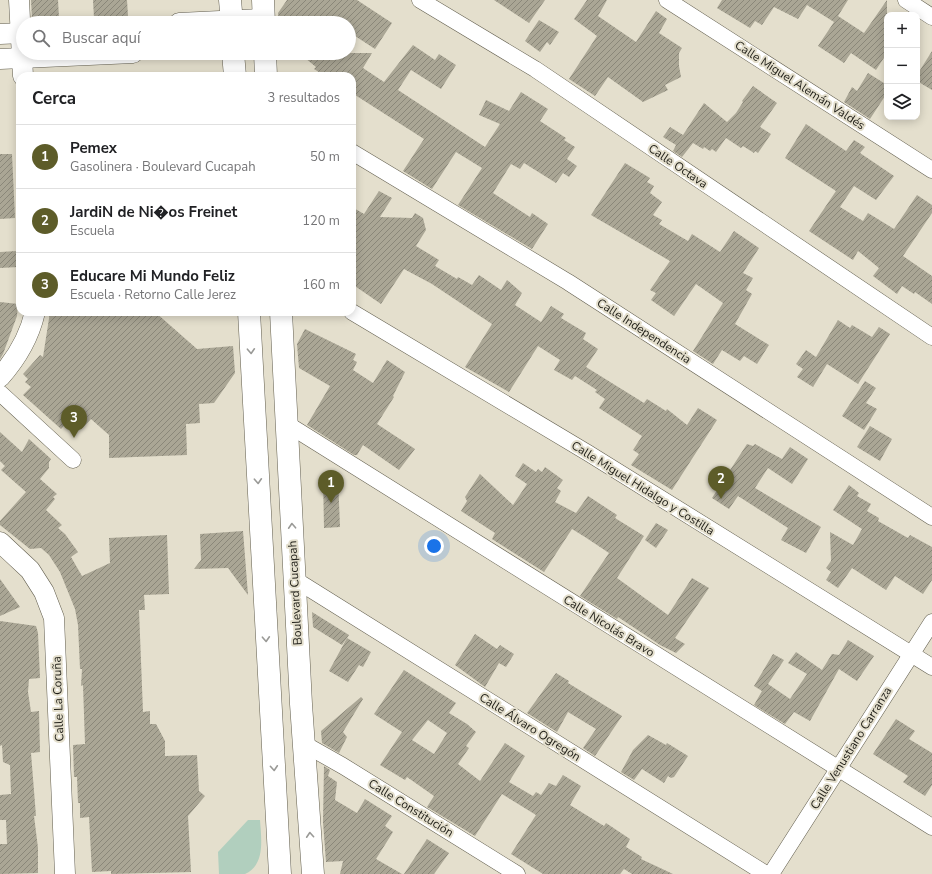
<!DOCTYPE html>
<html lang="es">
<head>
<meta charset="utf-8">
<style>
  body { margin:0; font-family:"Nunito Sans",sans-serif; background:#f6f6f6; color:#202124 }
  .controls { position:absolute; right:12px; top:12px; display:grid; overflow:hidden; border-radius:8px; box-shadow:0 2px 10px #0003 }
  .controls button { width:36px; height:36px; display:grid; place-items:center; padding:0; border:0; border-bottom:1px solid #e0e0e0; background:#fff; color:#202124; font:20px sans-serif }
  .you { position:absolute; left:434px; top:546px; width:14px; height:14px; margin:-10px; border:3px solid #fff; border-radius:50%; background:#1a73e8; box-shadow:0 0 0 6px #1a73e833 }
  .badge { display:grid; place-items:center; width:26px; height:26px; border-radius:50%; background:#5d5c29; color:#fff; font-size:13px; font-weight:700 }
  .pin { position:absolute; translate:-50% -33px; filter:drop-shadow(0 1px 2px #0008) }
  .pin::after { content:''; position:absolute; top:21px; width:14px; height:12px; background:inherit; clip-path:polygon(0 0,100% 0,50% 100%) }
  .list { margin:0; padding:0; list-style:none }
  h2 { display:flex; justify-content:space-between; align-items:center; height:52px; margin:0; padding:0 16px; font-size:17px }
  h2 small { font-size:13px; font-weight:400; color:#757577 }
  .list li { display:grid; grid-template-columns:26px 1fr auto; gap:12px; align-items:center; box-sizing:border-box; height:64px; padding:0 16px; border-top:1px solid #e0e0e0 }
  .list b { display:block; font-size:15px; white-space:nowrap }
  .list p { margin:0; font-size:13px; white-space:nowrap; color:#757577 }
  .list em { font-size:13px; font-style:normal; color:#757577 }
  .icon { flex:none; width:22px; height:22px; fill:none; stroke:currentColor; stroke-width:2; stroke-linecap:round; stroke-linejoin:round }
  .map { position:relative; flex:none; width:932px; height:874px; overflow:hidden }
  .search { position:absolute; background:#fff; box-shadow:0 2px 10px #0003; left:16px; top:16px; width:340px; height:44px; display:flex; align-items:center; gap:10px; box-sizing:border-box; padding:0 14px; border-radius:22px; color:#757577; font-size:15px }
  .panel { position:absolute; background:#fff; box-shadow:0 2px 10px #0003; left:16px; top:72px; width:340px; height:244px; border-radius:12px }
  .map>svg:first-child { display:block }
  .grass { fill:#b1cfbe }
  .building { fill:url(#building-hatch); fill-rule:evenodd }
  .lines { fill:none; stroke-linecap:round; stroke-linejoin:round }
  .minor-casing { stroke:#625e4e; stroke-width:17 }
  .tertiary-casing { stroke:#625e4e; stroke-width:21 }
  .secondary-casing { stroke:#625e4e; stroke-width:23 }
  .minor { stroke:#fff; stroke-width:16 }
  .tertiary { stroke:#fff; stroke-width:20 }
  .secondary { stroke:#fff; stroke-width:22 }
  .oneway { stroke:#9a9a97 }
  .labels { text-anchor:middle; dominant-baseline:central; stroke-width:4; stroke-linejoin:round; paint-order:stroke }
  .street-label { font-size:12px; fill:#1f1e17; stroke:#e4dfcd }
</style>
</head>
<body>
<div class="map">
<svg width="932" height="874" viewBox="0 0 932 874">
  <defs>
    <pattern id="building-hatch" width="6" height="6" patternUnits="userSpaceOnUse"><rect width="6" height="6" fill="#aaa695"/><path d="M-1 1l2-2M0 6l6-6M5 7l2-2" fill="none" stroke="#8a8779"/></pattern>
  </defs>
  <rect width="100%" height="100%" fill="#e4dfcd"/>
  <path class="grass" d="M248 820H260C261 837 266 865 245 874 238 874 226 874 219 874L218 852Z"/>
  <g class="building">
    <path d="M31 0H58L59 18 32 19Z"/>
    <path d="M93 0H127L128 16 94 18Z"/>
    <path d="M287 0H357L392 23 375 49 349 32V23H279L278 13Z"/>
    <path d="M494 0H545L529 23Z"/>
    <path d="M587 0H607L598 16 636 42 656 11 667 19 659 33 682 48 679 53V66L681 77 665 85 668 90 643 102 608 77 595 96 569 79 597 36 574 19Z"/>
    <path d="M722 0H848L838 16 864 33 887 0V53L876 70 851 53 844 63 818 46 834 22 807 5 798 19 774 7 762 25 755 21 750 28 717 8Z"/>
    <path d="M539 20 559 32 550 45 547 42 540 52 525 41Z"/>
    <path d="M413 45 435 60 439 54 456 65 441 89 411 70 398 90 485 147 500 124 479 115 486 100 509 111 521 92 548 109 540 121 566 138 564 140 575 147 567 159 577 166 569 177 563 173 556 183 524 163 520 169 511 164 493 193 530 217 532 213 548 224 532 249 458 205 482 168 456 152 432 189 403 171 424 139 352 93V76H325L314 69 316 67 299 53H372L363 68 384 82Z"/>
    <path d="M932 51V90L917 81V75Z"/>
    <path d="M868 73 887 85V93L870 119 844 102 852 87 857 91Z"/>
    <path d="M753 86 777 103 760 127 771 134 758 153 755 151 754 153 743 146 741 148 726 138 716 152 712 149 710 151 704 147 703 149 693 143 682 157 673 151 676 145 663 137 670 127 683 135 704 103 727 122 736 113 743 102 742 101Z"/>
    <path d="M806 124 846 151 854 140 865 147 860 153 894 176 876 200 854 186 840 207 863 221 868 213 894 229 917 195 932 205V213L903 256 932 276V304L915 292 914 294 902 286 897 294 873 276 879 268 858 251 853 260 809 231 836 191 785 158Z"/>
    <path d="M0 154H12L15 218 0 219Z"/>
    <path d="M625 163 650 178 647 182 654 186 650 193 662 202 653 215 662 220 659 224 688 241 692 234 720 252 734 231 759 248 743 273 753 278 746 290 752 294 735 324 769 345 757 364 744 356 740 361 722 350 713 364 693 351 723 303 696 284 674 316 651 300 656 293 650 290 670 261 591 215Z"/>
    <path d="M379 191 392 198 380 217 412 218 415 213 423 218 426 230 416 246 439 260 435 266 457 279 458 277 472 285 479 275 501 290 507 280 522 293 515 305 541 322 551 306 564 314 561 318 586 333 583 339 598 349 586 367 644 403 647 399 666 411 667 409 687 425 698 408 717 420 672 490 631 465 639 454 633 450 642 436 599 408 605 399 595 392 597 390 575 376 572 380 554 370 560 360 538 346 509 392 465 367 492 324 432 284 404 269 381 304 352 284V207L364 214Z"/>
    <path d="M17 251 18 267 0 268V252Z"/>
    <path d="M0 302 18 304 17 316 3 354 0 359Z"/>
    <path d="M50 312H155L197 349 233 346 235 373 214 403 199 404 200 423 186 424 187 455 109 458V435L91 419 81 429 70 419 61 429 23 395 31 387 25 382 28 379 23 374 40 355 43 357Z"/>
    <path d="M838 320 850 328 852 325 872 337 879 327 890 334 858 384 827 364 813 387 797 377 803 369 796 364 806 350 816 357Z"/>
    <path d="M305 329 356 354 353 360 357 362 353 370 373 383 387 360 405 372 393 396 394 397 377 424 415 449 399 470 363 445 357 455H354L307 425 330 386 299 368 297 344Z"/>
    <path d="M865 381 876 388 866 403 877 409 864 430 842 416Z"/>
    <path d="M870 426 892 439 880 461 857 447Z"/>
    <path d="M0 432 22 452 29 439 51 459 49 462V468L40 479 57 494 53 497 55 499 46 510 62 525 58 528 65 534 78 552 71 557 82 576 110 563 109 538 167 535 169 594 144 595 145 610H139L143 712 150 711V724H156L165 741V756L197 755 199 791 205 796 188 816 191 872 111 874V871L92 872 89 817 80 818V803H78L77 777H74L73 745 85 744 83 685 81 686 82 669H80L78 625 75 609 60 572 49 555 41 548 30 549 0 525V521L26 492 1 470 5 466 0 461Z"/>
    <path d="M747 444 753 446 755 444 782 459 790 447 808 459 792 484 768 468 755 488 821 527 806 553 781 540 788 528 738 496 729 509 712 498Z"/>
    <path d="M523 463 536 472 538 469 542 472 545 467 563 480 557 488 561 491 555 502 576 513 588 496 617 515 615 518 644 536 617 578 668 615 692 578 709 588 675 638 685 644 676 653 660 645 618 617 617 619 580 596 609 553 585 537 572 529 544 572 492 539 495 533 461 511 467 501 465 497 480 474 513 505 527 484 515 476Z"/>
    <path d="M323 477H338L340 527 324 528Z"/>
    <path d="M849 485 859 493 857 496 871 504 867 511 879 518 878 521 908 538 910 535 932 547V580L923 594 895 576 886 590 852 568 838 588 826 580 831 572 826 568 831 561 830 532 853 545 862 529 833 510Z"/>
    <path d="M656 523 668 530 656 548 645 540Z"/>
    <path d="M243 531 248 595 228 568 194 569 201 560 200 534Z"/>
    <path d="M0 579 20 607 0 616Z"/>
    <path d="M312 612 349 635 342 645 313 627Z"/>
    <path d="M0 621 36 626 38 633 40 678 29 679 28 692 31 712 39 711 40 752 31 753 36 816H34L38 848V873L0 874V844H7L6 820H0V795L11 794 10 765 3 762 2 745 0 746Z"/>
    <path d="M475 634 497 649 500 645 514 654 506 667 499 663 485 687 455 665Z"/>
    <path d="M347 638 371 652 363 667 359 665 348 682 329 671Z"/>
    <path d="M848 640 874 656 857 681 839 669 810 721 794 712 785 724 754 705 762 691 754 686 773 654 784 660 768 684 790 699 807 674 788 663 796 652 822 670 832 654 839 655Z"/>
    <path d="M404 670 456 703 449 713 467 724 476 732 466 746 469 748 458 764 480 781 505 743 525 756 509 782 533 796 536 792 541 795 549 783 556 786 563 775 581 786 570 805 604 826 606 823 630 839 626 847 642 857 641 859 673 874H632L624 869 620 874H543L511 854 536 815 502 794 475 836 427 807 434 796 407 777 405 780 380 765 402 732 374 714ZM428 720 447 733 434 754 412 740Z"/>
    <path d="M556 673 569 681 568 683 622 716 595 756 583 748 596 729 568 712 557 732 527 713Z"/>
    <path d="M361 697 363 699 343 732 347 737 339 753 322 743 321 731Z"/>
    <path d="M896 719 915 731 909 739 932 753V785L925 796 903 782 908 776 873 754Z"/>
    <path d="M648 735 666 745 667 743 688 756 674 777 671 778 668 776 664 783 642 769 634 780 621 772 633 750Z"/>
    <path d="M324 766 330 770 328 776 337 782 335 800 357 813 365 799 392 816 385 826 393 832 376 859 402 874H340L343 861 326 862 323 822Z"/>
    <path d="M427 839 449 853 434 874H404Z"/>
  </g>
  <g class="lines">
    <g class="minor-casing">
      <g id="minor">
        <path d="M420 0 535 69 932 337"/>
        <path d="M667 0 932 170"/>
        <path d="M906 0 932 17"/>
        <path d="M352 152 568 282 932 517"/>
        <path d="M352 312 588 453 932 667"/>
        <path d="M0 393 73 460"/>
        <path d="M287 424 932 827"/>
        <path d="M294 579 766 874"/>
        <path d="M304 744 343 766 517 874"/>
        <path d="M771 874 932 622"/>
      </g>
    </g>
    <g class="tertiary-casing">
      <g id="tertiary">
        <path d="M19 0 23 76"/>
        <path d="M179 23 264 19"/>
        <path d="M0 34 23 33"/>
        <path d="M0 59 133 53"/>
        <path d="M0 377C17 358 29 338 35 312"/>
        <path d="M0 542 30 570 44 592 54 618 65 874"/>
      </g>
    </g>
    <g class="secondary-casing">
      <g id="secondary">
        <path d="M230 0 232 23"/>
        <path d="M263 0 264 23"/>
        <path d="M233 53 235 76"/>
        <path d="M265 53 266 76"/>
        <path d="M249 312 280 874"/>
        <path d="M281 312 301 704 313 874"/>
      </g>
    </g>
    <use href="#minor" class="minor"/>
    <use href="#tertiary" class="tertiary"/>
    <use href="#secondary" class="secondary"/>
  </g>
  <defs><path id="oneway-chevron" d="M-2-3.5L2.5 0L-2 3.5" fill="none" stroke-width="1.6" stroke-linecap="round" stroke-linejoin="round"/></defs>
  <g class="oneway">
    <use href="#oneway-chevron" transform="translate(251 351) rotate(87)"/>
    <use href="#oneway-chevron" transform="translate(258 481) rotate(87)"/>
    <use href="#oneway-chevron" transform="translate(292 526) rotate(-93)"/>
    <use href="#oneway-chevron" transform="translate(266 639) rotate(87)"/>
    <use href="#oneway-chevron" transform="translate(274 768) rotate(86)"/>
    <use href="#oneway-chevron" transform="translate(310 835) rotate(-94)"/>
  </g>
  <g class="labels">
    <g class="street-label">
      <text transform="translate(800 85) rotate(33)">Calle Miguel Alemán Valdés</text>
      <text transform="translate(678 166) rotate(34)">Calle Octava</text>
      <text transform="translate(644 331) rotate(33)">Calle Independencia</text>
      <text transform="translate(643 488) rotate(32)">Calle Miguel Hidalgo y Costilla</text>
      <text transform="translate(295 593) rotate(-93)">Boulevard Cucapah</text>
      <text transform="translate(609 626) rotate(32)">Calle Nicolás Bravo</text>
      <text transform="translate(58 699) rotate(-92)">Calle La Coruña</text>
      <text transform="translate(530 727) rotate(32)">Calle Álvaro Ogregón</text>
      <text transform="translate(851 748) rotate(-58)">Calle Venustiano Carranza</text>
      <text transform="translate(411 808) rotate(32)">Calle Constitución</text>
    </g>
  </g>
</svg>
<div class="controls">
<button>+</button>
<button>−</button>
<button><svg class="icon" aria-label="layers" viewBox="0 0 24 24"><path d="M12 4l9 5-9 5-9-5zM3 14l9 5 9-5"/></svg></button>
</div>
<div class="you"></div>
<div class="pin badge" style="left:331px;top:503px">1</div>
<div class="pin badge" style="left:721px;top:499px">2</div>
<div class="pin badge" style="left:74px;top:438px">3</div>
<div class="search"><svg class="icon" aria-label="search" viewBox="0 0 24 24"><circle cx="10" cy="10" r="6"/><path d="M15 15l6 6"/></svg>Buscar aquí</div>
<section class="panel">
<h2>Cerca<small>3 resultados</small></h2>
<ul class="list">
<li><span class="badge">1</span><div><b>Pemex</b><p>Gasolinera · Boulevard Cucapah</p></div><em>50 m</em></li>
<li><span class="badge">2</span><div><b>JardiN de Ni�os Freinet</b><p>Escuela</p></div><em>120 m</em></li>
<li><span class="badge">3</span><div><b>Educare Mi Mundo Feliz</b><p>Escuela · Retorno Calle Jerez</p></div><em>160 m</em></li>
</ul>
</section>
</div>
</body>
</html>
